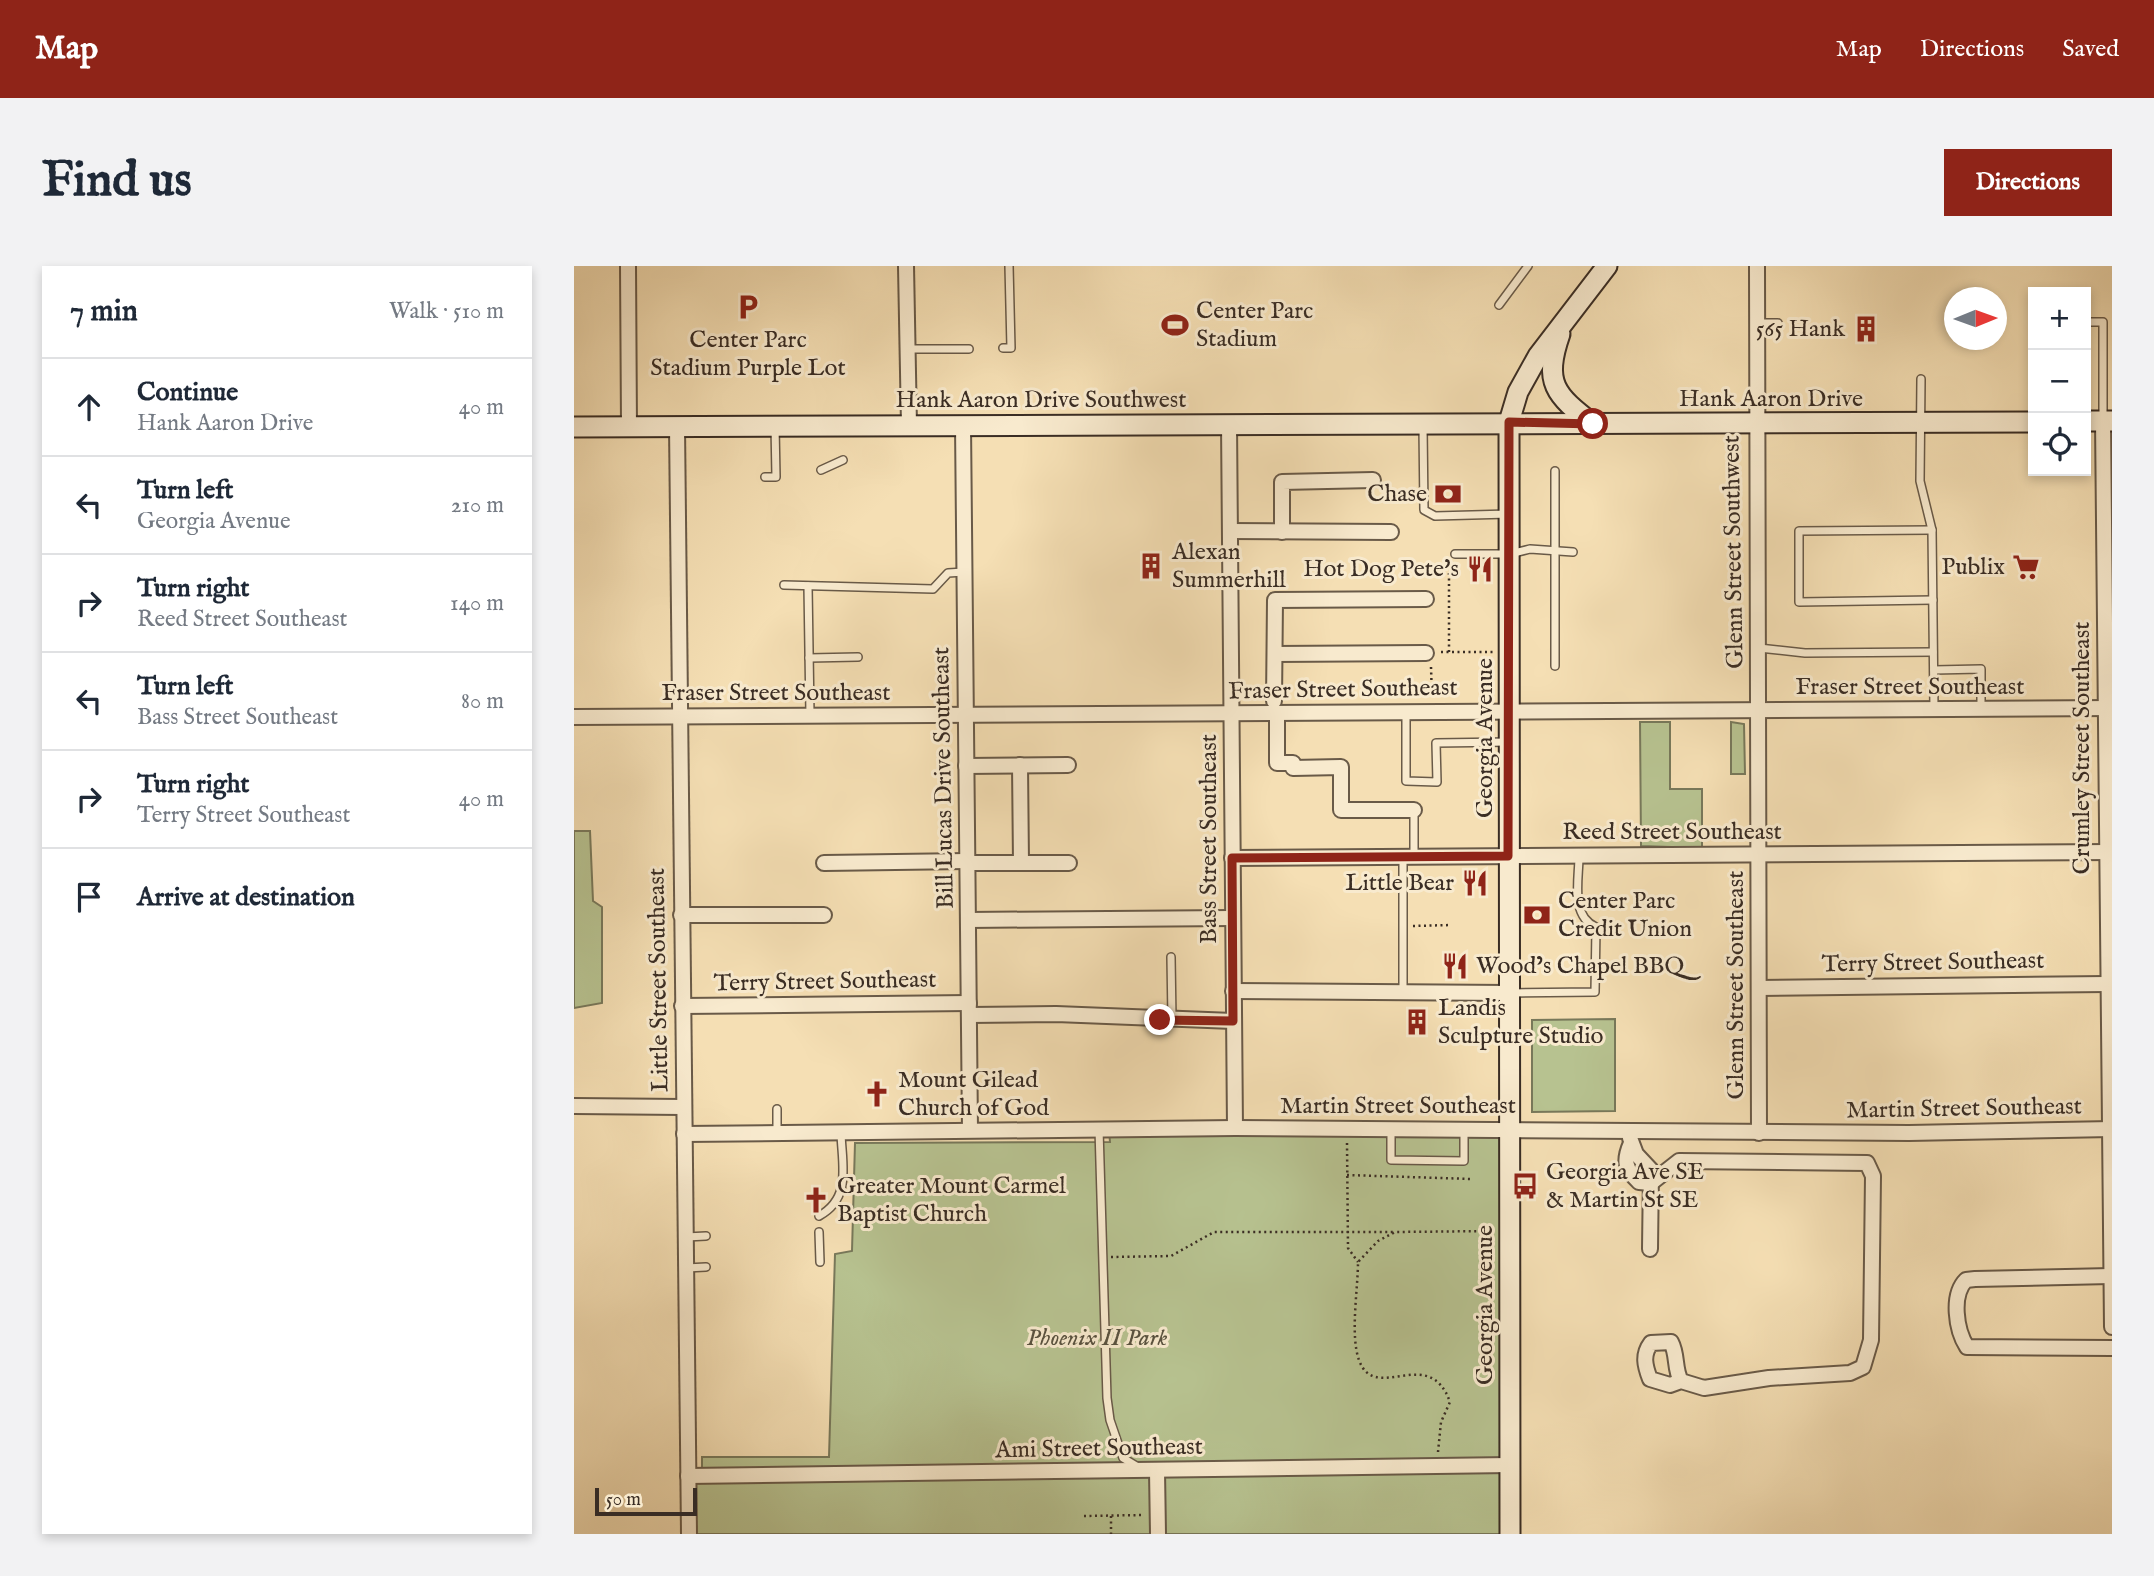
<!DOCTYPE html>
<html lang="en">
<head>
<meta charset="utf-8">
<style>
  body { margin:0; font-family:"IM FELL English",serif; background:#f2f2f3; color:#1f2937 }
  .controls { position:absolute; right:21px; top:21px; display:grid; overflow:hidden; border-radius:0px; box-shadow:0 4px 10px #0003 }
  .controls button { width:63px; height:63px; display:grid; place-items:center; padding:0; border:0; border-bottom:2px solid #e0e1e3; background:#fff; color:#1f2937; font:35px sans-serif }
  .compass { position:absolute; left:1370px; top:21px; width:63px; height:63px; border-radius:50%; background:#fff; box-shadow:0 4px 10px #0003; rotate:89deg }
  .scale { position:absolute; left:21px; bottom:18px; width:102px; box-sizing:border-box; padding-left:7px; border:4px solid #3a2d24; border-top:0; font-size:19px; line-height:24px; white-space:nowrap; color:#3a2d24; -webkit-text-stroke:5px #f8eace; paint-order:stroke }
  .stop { position:absolute; width:21px; height:21px; margin:-16px; border:5px solid #8f2418; border-radius:50%; background:#fff }
  .stop.end { background:#8f2418; border-color:#fff; box-shadow:0 2px 7px #0008 }
  .list { margin:0; padding:0; list-style:none }
  h2 { display:flex; justify-content:space-between; align-items:center; height:91px; margin:0; padding:0 28px; font-size:30px }
  h2 small { font-size:23px; font-weight:400; color:#747a83 }
  .list li { display:grid; grid-template-columns:46px 1fr auto; gap:21px; align-items:center; box-sizing:border-box; height:98px; padding:0 28px; border-top:2px solid #e0e1e3 }
  .list b { display:block; font-size:26px; white-space:nowrap }
  .list p { margin:0; font-size:23px; white-space:nowrap; color:#747a83 }
  .list em { font-size:23px; font-style:normal; color:#747a83 }
  .icon { flex:none; width:38px; height:38px; fill:none; stroke:currentColor; stroke-width:2; stroke-linecap:round; stroke-linejoin:round }
  .map { position:relative; flex:none; width:1538px; height:1268px; overflow:hidden; border-radius:0px }
  header { display:flex; align-items:center; gap:42px; box-sizing:border-box; height:98px; padding:0 35px; background:#8f2418; color:#fff }
  header strong { font-size:33px }
  nav { display:flex; gap:38px; margin-inline-start:auto; font-size:24px }
  .intro { display:flex; align-items:center; justify-content:space-between; box-sizing:border-box; height:168px; padding:0 42px }
  h1 { margin:0; font-size:49px }
  .button { padding:18px 32px; border-radius:0px; background:#8f2418; color:#fff; font-size:24px; font-weight:700 }
  main { display:flex; gap:42px; padding:0 42px }
  aside { flex:1; background:#fff; border-radius:0px; box-shadow:0 4px 10px #0003 }
  .map>svg:first-child { display:block }
  .green { fill:#b7c290; stroke:#78785a; stroke-width:2 }
  .lines { fill:none; stroke-linecap:round; stroke-linejoin:round }
  .service-casing { stroke:#695a48; stroke-width:10 }
  .minor-casing { stroke:#695a48; stroke-width:18 }
  .secondary-casing { stroke:#3a2d24; stroke-width:23 }
  .path { stroke:#3a2d24; stroke-width:2.5; stroke-dasharray:2 3.5; stroke-linecap:butt }
  .service { stroke:#f8eace; stroke-width:7 }
  .minor { stroke:#f8eace; stroke-width:14 }
  .secondary { stroke:#f8eace; stroke-width:19 }
  .route { stroke:#8f2418; stroke-width:9 }
  .labels { text-anchor:middle; dominant-baseline:central; stroke-width:6; stroke-linejoin:round; paint-order:stroke }
  .poi-label { font-size:24px; fill:#3a2d24; stroke:#f8eace; text-anchor:start }
  .street-label { font-size:24px; fill:#3a2d24; stroke:#f8eace }
  .park-label { font-size:24px; font-style:italic; fill:#59523f; stroke:#f8eace }
</style>
</head>
<body>
<header>
<strong>Map</strong>
<nav><a>Map</a><a>Directions</a><a>Saved</a></nav>
</header>
<div class="intro"><h1>Find us</h1><a class="button">Directions</a></div>
<main>
<aside>
<h2>7 min<small>Walk · 510 m</small></h2>
<ul class="list">
<li><svg class="icon" aria-label="ahead" viewBox="0 0 24 24"><path d="M12 20V5M6 11l6-6 6 6"/></svg><div><b>Continue</b><p>Hank Aaron Drive</p></div><em>40 m</em></li>
<li><svg class="icon" aria-label="left" viewBox="0 0 24 24"><path d="M17 20v-9H6M10 6l-5 5 5 5"/></svg><div><b>Turn left</b><p>Georgia Avenue</p></div><em>210 m</em></li>
<li><svg class="icon" aria-label="right" viewBox="0 0 24 24"><path d="M7 20v-9h11M14 6l5 5-5 5"/></svg><div><b>Turn right</b><p>Reed Street Southeast</p></div><em>140 m</em></li>
<li><svg class="icon" aria-label="left" viewBox="0 0 24 24"><path d="M17 20v-9H6M10 6l-5 5 5 5"/></svg><div><b>Turn left</b><p>Bass Street Southeast</p></div><em>80 m</em></li>
<li><svg class="icon" aria-label="right" viewBox="0 0 24 24"><path d="M7 20v-9h11M14 6l5 5-5 5"/></svg><div><b>Turn right</b><p>Terry Street Southeast</p></div><em>40 m</em></li>
<li><svg class="icon" aria-label="arrive" viewBox="0 0 24 24"><path d="M6 21V4h12l-3 4 3 4H6"/></svg><div><b>Arrive at destination</b></div></li>
</ul>
</aside>
<div class="map">
<svg width="1538" height="1268" viewBox="0 0 1538 1268">
  <rect width="100%" height="100%" fill="#f5dfb4"/>
  <filter id="stains"><feTurbulence type="fractalNoise" baseFrequency=".00286" numOctaves="4"/><feColorMatrix values="0 0 0 0 .2 0 0 0 0 .09 0 0 0 0 .02 0 0 0 .5 -.17"/></filter>
  <radialGradient id="worn" r=".72"><stop offset=".6" stop-color="#630" stop-opacity="0"/><stop offset="1" stop-color="#630" stop-opacity=".3"/></radialGradient>
  <g class="green">
    <path d="M1066 456H1096V523H1128V582L1067 580Z"/>
    <path d="M1157 456 1170 458 1171 508H1157Z"/>
    <path d="M0 565H16L19 635 28 641V737L0 742Z"/>
    <path d="M1041 753V845L958 846V754Z"/>
    <path d="M933 863 930 1268H121V1208H128V1191H255L261 988 278 985 281 877 536 876 535 864Z"/>
  </g>
  <g class="lines">
    <g class="service-casing">
      <g id="service">
        <path d="M925 39 954 0"/>
        <path d="M1512 56H1529V154"/>
        <path d="M1183 57H1204"/>
        <path d="M429 82H437L435 0"/>
        <path d="M334 83H395"/>
        <path d="M1347 113 1346 215 1358 264 1360 443"/>
        <path d="M849 161 850 244 861 250 935 248"/>
        <path d="M247 204 269 194"/>
        <path d="M981 205V400"/>
        <path d="M191 211H202L201 160"/>
        <path d="M1358 264 1225 265V336L1359 334"/>
        <path d="M881 288H936L956 283 999 286"/>
        <path d="M210 319 359 323 374 307 390 306"/>
        <path d="M234 320 236 449"/>
        <path d="M1185 382 1231 387 1359 386"/>
        <path d="M235 392 284 391"/>
        <path d="M1360 404 1407 403V443"/>
        <path d="M832 446V515L863 516 862 477 935 476"/>
        <path d="M840 544V591"/>
        <path d="M597 691 598 753"/>
        <path d="M829 726V591"/>
        <path d="M936 727 1021 726 1022 661C996 650 1005 614 1005 590"/>
        <path d="M203 843V867"/>
        <path d="M525 863 533 1132 536 1154 549 1192 564 1201"/>
        <path d="M817 863V894L890 895V864"/>
        <path d="M245 950C278 932 268 899 267 867"/>
        <path d="M245 966 246 996"/>
        <path d="M112 971 132 970"/>
        <path d="M112 1002 132 1001"/>
      </g>
    </g>
    <g class="minor-casing">
      <g id="minor">
        <path d="M54 0 55 161"/>
        <path d="M332 0 335 159"/>
        <path d="M1183 0 1185 867"/>
        <path d="M1529 155 1538 1061"/>
        <path d="M655 157 661 862"/>
        <path d="M389 159 396 864"/>
        <path d="M103 160 115 1268"/>
        <path d="M656 265 817 266"/>
        <path d="M708 266V216L799 214"/>
        <path d="M701 388 852 387"/>
        <path d="M700 435 701 334 852 333"/>
        <path d="M703 448V497H719V502L767 501V544H840"/>
        <path d="M0 451 1538 442"/>
        <path d="M446 499 447 597"/>
        <path d="M392 500 494 499"/>
        <path d="M658 592 1538 586"/>
        <path d="M250 597 393 595"/>
        <path d="M393 597H495"/>
        <path d="M107 649H250"/>
        <path d="M394 654 658 652"/>
        <path d="M1185 722 1533 718"/>
        <path d="M659 725 935 727"/>
        <path d="M108 740 395 737"/>
        <path d="M395 749 482 748 659 755"/>
        <path d="M0 840 109 841"/>
        <path d="M110 868 661 862 1335 867 1538 863"/>
        <path d="M1056 872 1062 888 1077 904 1076 983"/>
        <path d="M1057 877C1049 895 1051 903 1065 916L1077 917 1105 895 1293 897 1299 910 1297 1074 1289 1101 1276 1107 1195 1112 1130 1122 1107 1115C1100 1103 1104 1089 1097 1076L1077 1077C1068 1089 1071 1100 1076 1113L1096 1119 1107 1115"/>
        <path d="M1537 1010 1401 1013 1392 1014C1377 1029 1382 1064 1393 1081L1538 1082"/>
        <path d="M583 1205 584 1268"/>
        <path d="M114 1210 936 1199"/>
      </g>
    </g>
    <g class="secondary-casing">
      <g id="secondary">
        <path d="M986 68C969 117 981 129 1019 158"/>
        <path d="M1512 155H1538"/>
        <path d="M0 161 1459 156"/>
        <path d="M936 1268 935 156 944 126 964 90 1033 0"/>
      </g>
    </g>
    <g class="path">
      <path d="M867 386H919"/>
      <path d="M875 386V296"/>
      <path d="M857 401 858 432"/>
      <path d="M839 660 877 659"/>
      <path d="M773 877 774 982 784 996"/>
      <path d="M773 909 897 913"/>
      <path d="M537 991 597 990 640 966H820"/>
      <path d="M864 1186 867 1156 876 1136C855 1077 801 1139 785 1094 776 1069 784 1023 784 996L804 975 821 966 921 965"/>
      <path d="M510 1250 570 1249"/>
      <path d="M537 1250V1268"/>
    </g>
    <use href="#service" class="service"/>
    <use href="#minor" class="minor"/>
    <use href="#secondary" class="secondary"/>
  </g>
  <g class="lines">
    <path class="route" d="M586 754 659 755 658 592 934 590 935 156 1019 158"/>
  </g>
  <defs>
    <g id="parking-bare" transform="scale(2.1)"><path d="M-3.5-5.5H1a3.5 3.5 0 0 1 0 7H-1V5.5H-3.5ZM-1-3.4V-.6H.8a1.4 1.4 0 0 0 0-2.8Z" fill="#8f2418" stroke="#f8eace" stroke-width="2.5" paint-order="stroke"/></g>
    <g id="stadium-bare" transform="scale(2.1)"><path d="M0-5a6.5 5 0 1 0 0 10a6.5 5 0 1 0 0-10ZM-3.5-1.8h7v3.6h-7Z" fill="#8f2418" stroke="#f8eace" stroke-width="2.5" paint-order="stroke"/></g>
    <g id="building-bare" transform="scale(2.1)"><path d="M-4-6H4V6H1V3H-1V6H-4ZM-2.5-4.3h1.7v1.8h-1.7ZM.8-4.3h1.7v1.8H.8ZM-2.5-1h1.7V.8h-1.7ZM.8-1h1.7V.8H.8Z" fill="#8f2418" stroke="#f8eace" stroke-width="2.5" paint-order="stroke"/></g>
    <g id="bank-bare" transform="scale(2.1)"><path d="M-6-4H6V4H-6ZM0-2.3a2.3 2.3 0 1 0 0 4.6a2.3 2.3 0 1 0 0-4.6Z" fill="#8f2418" stroke="#f8eace" stroke-width="2.5" paint-order="stroke"/></g>
    <g id="supermarket-bare" transform="scale(2.1)"><path d="M-6-5.5h2.5l.6 2H6L4.5 2H-2.5L-4.4-4H-6ZM-1.5 3.2a1.3 1.3 0 1 0 .1 0ZM3 3.2a1.3 1.3 0 1 0 .1 0Z" fill="#8f2418" stroke="#f8eace" stroke-width="2.5" paint-order="stroke"/></g>
    <g id="restaurant-bare" transform="scale(2.1)"><path d="M-5-6h1v4h1v-4h1v4h1v-4h1v5L-1.5 .5V6h-2V.5L-5-1ZM5-6V6H3V1.5H1.5Q1.5-4 5-6Z" fill="#8f2418" stroke="#f8eace" stroke-width="2.5" paint-order="stroke"/></g>
    <g id="church-bare" transform="scale(2.1)"><path d="M-1.2-6h2.4v3.5h3.3v2.4h-3.3V6h-2.4V-.1h-3.3v-2.4h3.3Z" fill="#8f2418" stroke="#f8eace" stroke-width="2.5" paint-order="stroke"/></g>
    <g id="bus-bare" transform="scale(2.1)"><path d="M-5-6H5V4H4V6H2V4H-2V6H-4V4H-5ZM-3.5-4V0h7V-4ZM-3.5 1.2v1.5H-2V1.2ZM2 1.2v1.5H3.5V1.2Z" fill="#8f2418" stroke="#f8eace" stroke-width="2.5" paint-order="stroke"/></g>
  </defs>
  <g fill-rule="evenodd">
    <use href="#parking-bare" x="174" y="41"/>
    <use href="#stadium-bare" x="601" y="59"/>
    <use href="#building-bare" x="1292" y="63"/>
    <use href="#bank-bare" x="874" y="228"/>
    <use href="#building-bare" x="577" y="300"/>
    <use href="#supermarket-bare" x="1452" y="301"/>
    <use href="#restaurant-bare" x="906" y="303"/>
    <use href="#restaurant-bare" x="901" y="617"/>
    <use href="#bank-bare" x="963" y="649"/>
    <use href="#restaurant-bare" x="881" y="700"/>
    <use href="#building-bare" x="843" y="756"/>
    <use href="#church-bare" x="303" y="828"/>
    <use href="#bus-bare" x="951" y="920"/>
    <use href="#church-bare" x="242" y="934"/>
  </g>
  <g class="labels">
    <g class="poi-label">
      <text x="622" y="45">Center Parc<tspan x="622" dy="28">Stadium</tspan></text>
      <text x="1271" y="63" text-anchor="end">565 Hank</text>
      <text x="174" y="74" text-anchor="middle">Center Parc<tspan x="174" dy="28">Stadium Purple Lot</tspan></text>
      <text x="853" y="228" text-anchor="end">Chase</text>
      <text x="598" y="286">Alexan<tspan x="598" dy="28">Summerhill</tspan></text>
      <text x="1431" y="301" text-anchor="end">Publix</text>
      <text x="885" y="303" text-anchor="end">Hot Dog Pete's</text>
      <text x="880" y="617" text-anchor="end">Little Bear</text>
      <text x="984" y="635">Center Parc<tspan x="984" dy="28">Credit Union</tspan></text>
      <text x="902" y="700">Wood’s Chapel BBQ</text>
      <text x="864" y="742">Landis<tspan x="864" dy="28">Sculpture Studio</tspan></text>
      <text x="324" y="814">Mount Gilead<tspan x="324" dy="28">Church of God</tspan></text>
      <text x="972" y="906">Georgia Ave SE<tspan x="972" dy="28">&amp; Martin St SE</tspan></text>
      <text x="263" y="920">Greater Mount Carmel<tspan x="263" dy="28">Baptist Church</tspan></text>
    </g>
    <g class="street-label">
      <text x="1197" y="133">Hank Aaron Drive</text>
      <text x="467" y="134">Hank Aaron Drive Southwest</text>
      <text transform="translate(1160 286) rotate(-91)">Glenn Street Southwest</text>
      <text x="1336" y="421">Fraser Street Southeast</text>
      <text transform="translate(769 424) rotate(-1)">Fraser Street Southeast</text>
      <text x="202" y="427">Fraser Street Southeast</text>
      <text transform="translate(911 472) rotate(-90)">Georgia Avenue</text>
      <text transform="translate(1508 482) rotate(-90)">Crumley Street Southeast</text>
      <text transform="translate(370 512) rotate(-91)">Bill Lucas Drive Southeast</text>
      <text x="1098" y="566">Reed Street Southeast</text>
      <text transform="translate(635 573) rotate(-90)">Bass Street Southeast</text>
      <text transform="translate(1359 697) rotate(-1)">Terry Street Southeast</text>
      <text transform="translate(85 714) rotate(-91)">Little Street Southeast</text>
      <text transform="translate(251 716) rotate(-1)">Terry Street Southeast</text>
      <text transform="translate(1162 719) rotate(-90)">Glenn Street Southeast</text>
      <text x="824" y="840">Martin Street Southeast</text>
      <text transform="translate(1390 843) rotate(-1)">Martin Street Southeast</text>
      <text transform="translate(911 1039) rotate(-90)">Georgia Avenue</text>
      <text transform="translate(525 1183) rotate(-1)">Ami Street Southeast</text>
    </g>
    <g class="park-label">
      <text x="523" y="1072">Phoenix II Park</text>
    </g>
  </g>
  <rect width="100%" height="100%" filter="url(#stains)"/>
  <rect width="100%" height="100%" fill="url(#worn)"/>
</svg>
<div class="controls">
<button>+</button>
<button>−</button>
<button><svg class="icon" aria-label="locate" viewBox="0 0 24 24"><circle cx="12" cy="12" r="6"/><path d="M12 2v4M12 18v4M2 12h4M18 12h4"/></svg></button>
</div>
<svg class="compass" viewBox="-18 -18 36 36"><path d="M0-13l5 13h-10z" fill="#e53935"/><path d="M0 13l5-13h-10z" fill="#747a83"/></svg>
<div class="scale">50 m</div>
<div class="stop" style="left:1019px;top:158px"></div>
<div class="stop end" style="left:586px;top:754px"></div>
</div>
</main>
</body>
</html>
